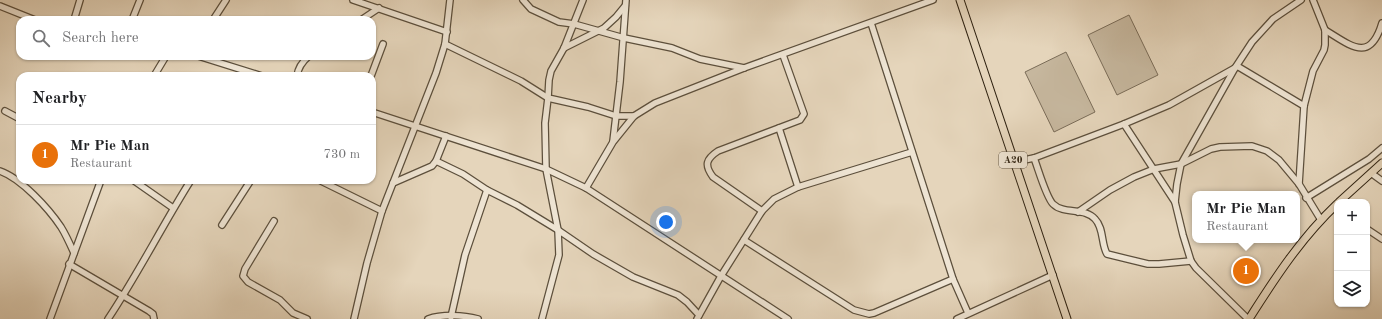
<!DOCTYPE html>
<html lang="en">
<head>
<meta charset="utf-8">
<style>
  body { margin:0; font-family:"Old Standard TT",serif; background:#f2f2f2; color:#202124 }
  .controls { position:absolute; right:12px; bottom:12px; display:grid; overflow:hidden; border-radius:8px; box-shadow:0 1px 3px #0004 }
  .controls button { width:36px; height:36px; display:grid; place-items:center; padding:0; border:0; border-bottom:1px solid #e0e0e0; background:#fff; color:#202124; font:20px sans-serif }
  .you { position:absolute; left:666px; top:222px; width:14px; height:14px; margin:-10px; border:3px solid #fff; border-radius:50%; background:#1a73e8; box-shadow:0 0 0 6px #1a73e833 }
  .badge { display:grid; place-items:center; width:26px; height:26px; border-radius:50%; background:#b45309; color:#fff; font-size:13px; font-weight:700 }
  .pin { position:absolute; translate:-50% -50%; border:2px solid #fff; box-shadow:0 1px 4px #0006 }
  .popup { position:absolute; left:1192px; top:191px; width:108px; height:52px; box-sizing:border-box; display:grid; place-content:center; border-radius:8px; background:#fff; filter:drop-shadow(0 1px 3px #0005); font-size:13px; white-space:nowrap; color:#757577 }
  .popup b { font-size:15px; color:#202124 }
  .popup::after { content:''; position:absolute; left:50%; top:100%; margin-left:-8px; border:8px solid transparent; border-top-color:#fff }
  .list { margin:0; padding:0; list-style:none }
  h2 { display:flex; justify-content:space-between; align-items:center; height:52px; margin:0; padding:0 16px; font-size:17px }
  h2 small { font-size:13px; font-weight:400; color:#757577 }
  .list li { display:grid; grid-template-columns:26px 1fr auto; gap:12px; align-items:center; box-sizing:border-box; height:60px; padding:0 16px; border-top:1px solid #e0e0e0 }
  .list b { display:block; font-size:15px; white-space:nowrap }
  .list p { margin:0; font-size:13px; white-space:nowrap; color:#757577 }
  .list em { font-size:13px; font-style:normal; color:#757577 }
  .icon { flex:none; width:22px; height:22px; fill:none; stroke:currentColor; stroke-width:2; stroke-linecap:round; stroke-linejoin:round }
  .map { position:relative; flex:none; width:1382px; height:319px; overflow:hidden }
  .search { position:absolute; background:#fff; box-shadow:0 1px 3px #0004; left:16px; top:16px; width:360px; height:44px; display:flex; align-items:center; gap:10px; box-sizing:border-box; padding:0 14px; border-radius:12px; color:#757577; font-size:15px }
  .panel { position:absolute; background:#fff; box-shadow:0 1px 3px #0004; left:16px; top:72px; width:360px; height:112px; border-radius:12px }
  .map>svg:first-child { display:block }
  .green { fill:#c6b79e; stroke:#7a6c58 }
  .lines { fill:none; stroke-linecap:round; stroke-linejoin:round }
  .minor-casing { stroke:#5c4f3c; stroke-width:8 }
  .major-casing { stroke:#2f2211; stroke-width:9 }
  .minor { stroke:#eee4d3; stroke-width:5.5 }
  .major { stroke:#e5d5bb; stroke-width:7 }
  .labels { text-anchor:middle; dominant-baseline:central; stroke-width:3; stroke-linejoin:round; paint-order:stroke }
  .shield { fill:#eee4d3; stroke:#685c4b; stroke-width:1 }
  .shield-label { font-size:10px; font-weight:bold; fill:#2f2211 }
</style>
</head>
<body>
<div class="map">
<svg width="1382" height="319" viewBox="0 0 1382 319">
  <rect width="100%" height="100%" fill="#e5d5bb"/>
  <filter id="stains"><feTurbulence type="fractalNoise" baseFrequency=".005" numOctaves="4"/><feColorMatrix values="0 0 0 0 .2 0 0 0 0 .09 0 0 0 0 .02 0 0 0 .5 -.17"/></filter>
  <radialGradient id="worn" r=".72"><stop offset=".6" stop-color="#630" stop-opacity="0"/><stop offset="1" stop-color="#630" stop-opacity=".3"/></radialGradient>
  <g class="green">
    <path d="M1129 15 1158 75 1117 95 1088 35Z"/>
    <path d="M1066 52 1095 112 1054 132 1025 72Z"/>
  </g>
  <g class="lines">
    <g class="minor-casing">
      <g id="minor">
        <path d="M353 0 447 32"/>
        <path d="M523 0 531 9 559 22 574 24 624 38 672 48 700 59 744 68"/>
        <path d="M583 0 564 48 551 71 549 80 548 98 588 107 616 116H634"/>
        <path d="M0 6 35 20"/>
        <path d="M74 20 80 0"/>
        <path d="M132 20 140 0"/>
        <path d="M213 20 226 0"/>
        <path d="M361 20 379 8"/>
        <path d="M871 23 953 279 968 313"/>
        <path d="M1325 30C1350 45 1370 64 1382 23"/>
        <path d="M445 44 521 81 548 98 545 123 546 169 558 230 559 255 542 319"/>
        <path d="M564 48 604 28 616 17 625 6"/>
        <path d="M198 56 262 76"/>
        <path d="M1237 66 1304 106"/>
        <path d="M154 76 166 56"/>
        <path d="M297 76C298 68 303 61 309 56"/>
        <path d="M371 76 383 44"/>
        <path d="M5 111 20 119"/>
        <path d="M372 112 546 169 586 188 788 319"/>
        <path d="M1124 124 1175 202"/>
        <path d="M779 128 798 187"/>
        <path d="M613 141 620 82 626 0"/>
        <path d="M1034 158C1038 168 1046 197 1053 204 1064 215 1085 207 1095 219 1104 228 1101 244 1107 254L1148 264H1159L1191 261"/>
        <path d="M436 161 463 174 487 190 517 205 558 230 593 254 633 277 678 295 687 302 699 315"/>
        <path d="M1014 162 1034 158 1124 124 1169 105 1235 68"/>
        <path d="M0 171C21 178 49 209 61 227 66 235 70 244 74 253"/>
        <path d="M1371 173 1382 181"/>
        <path d="M133 180 173 208"/>
        <path d="M319 180 382 211"/>
        <path d="M393 183 432 166 436 161 446 136"/>
        <path d="M1299 184 1304 106 1313 71 1324 50 1325 45V30L1313 0"/>
        <path d="M586 188 613 142 634 116 655 103 744 68 933 0"/>
        <path d="M1306 198 1369 159 1382 148"/>
        <path d="M762 211 713 177C704 165 706 159 718 151L800 120 804 114 783 55"/>
        <path d="M1078 212 1110 190 1134 177 1154 169 1181 164 1211 149 1220 147 1252 146 1267 151 1279 160 1299 184 1321 220"/>
        <path d="M274 221 245 269 243 276 248 282 280 300 293 313 307 319"/>
        <path d="M222 225 251 180"/>
        <path d="M1367 229 1382 239"/>
        <path d="M744 240 854 310 869 314 874 313 953 279"/>
        <path d="M69 264 149 311 153 314 154 319"/>
        <path d="M451 317 465 255 487 190"/>
        <path d="M50 319 101 180"/>
        <path d="M108 319C138 274 162 226 191 180"/>
        <path d="M354 319 367 263 382 211 436 73 445 44 450 0"/>
        <path d="M428 319C442 314 464 315 478 319"/>
        <path d="M697 319 721 276 762 211 774 199 798 187 912 152"/>
        <path d="M957 319 1053 275"/>
        <path d="M1248 319 1196 268 1191 261 1183 235 1175 202 1177 184 1181 164 1235 68 1252 42 1273 19 1301 0"/>
      </g>
    </g>
    <g class="major-casing">
      <g id="major">
        <path d="M960 0 1067 319"/>
        <path d="M1339 202 1382 163"/>
        <path d="M1249 319C1275 278 1301 238 1337 204"/>
      </g>
    </g>
    <use href="#minor" class="minor"/>
    <use href="#major" class="major"/>
  </g>
  <g class="labels">
    <rect class="shield" x="999" y="152" width="28" height="16" rx="3"/>
    <g class="shield-label">
      <text x="1013" y="160">A20</text>
    </g>
  </g>
  <rect width="100%" height="100%" filter="url(#stains)"/>
  <rect width="100%" height="100%" fill="url(#worn)"/>
</svg>
<div class="controls">
<button>+</button>
<button>−</button>
<button><svg class="icon" aria-label="layers" viewBox="0 0 24 24"><path d="M12 4l9 5-9 5-9-5zM3 14l9 5 9-5"/></svg></button>
</div>
<div class="you"></div>
<div class="pin badge" style="left:1246px;top:271px;background:#e8710a">1</div>
<div class="popup"><b>Mr Pie Man</b>Restaurant</div>
<div class="search"><svg class="icon" aria-label="search" viewBox="0 0 24 24"><circle cx="10" cy="10" r="6"/><path d="M15 15l6 6"/></svg>Search here</div>
<section class="panel">
<h2>Nearby<small></small></h2>
<ul class="list">
<li><span class="badge" style="background:#e8710a">1</span><div><b>Mr Pie Man</b><p>Restaurant</p></div><em>730 m</em></li>
</ul>
</section>
</div>
</body>
</html>
